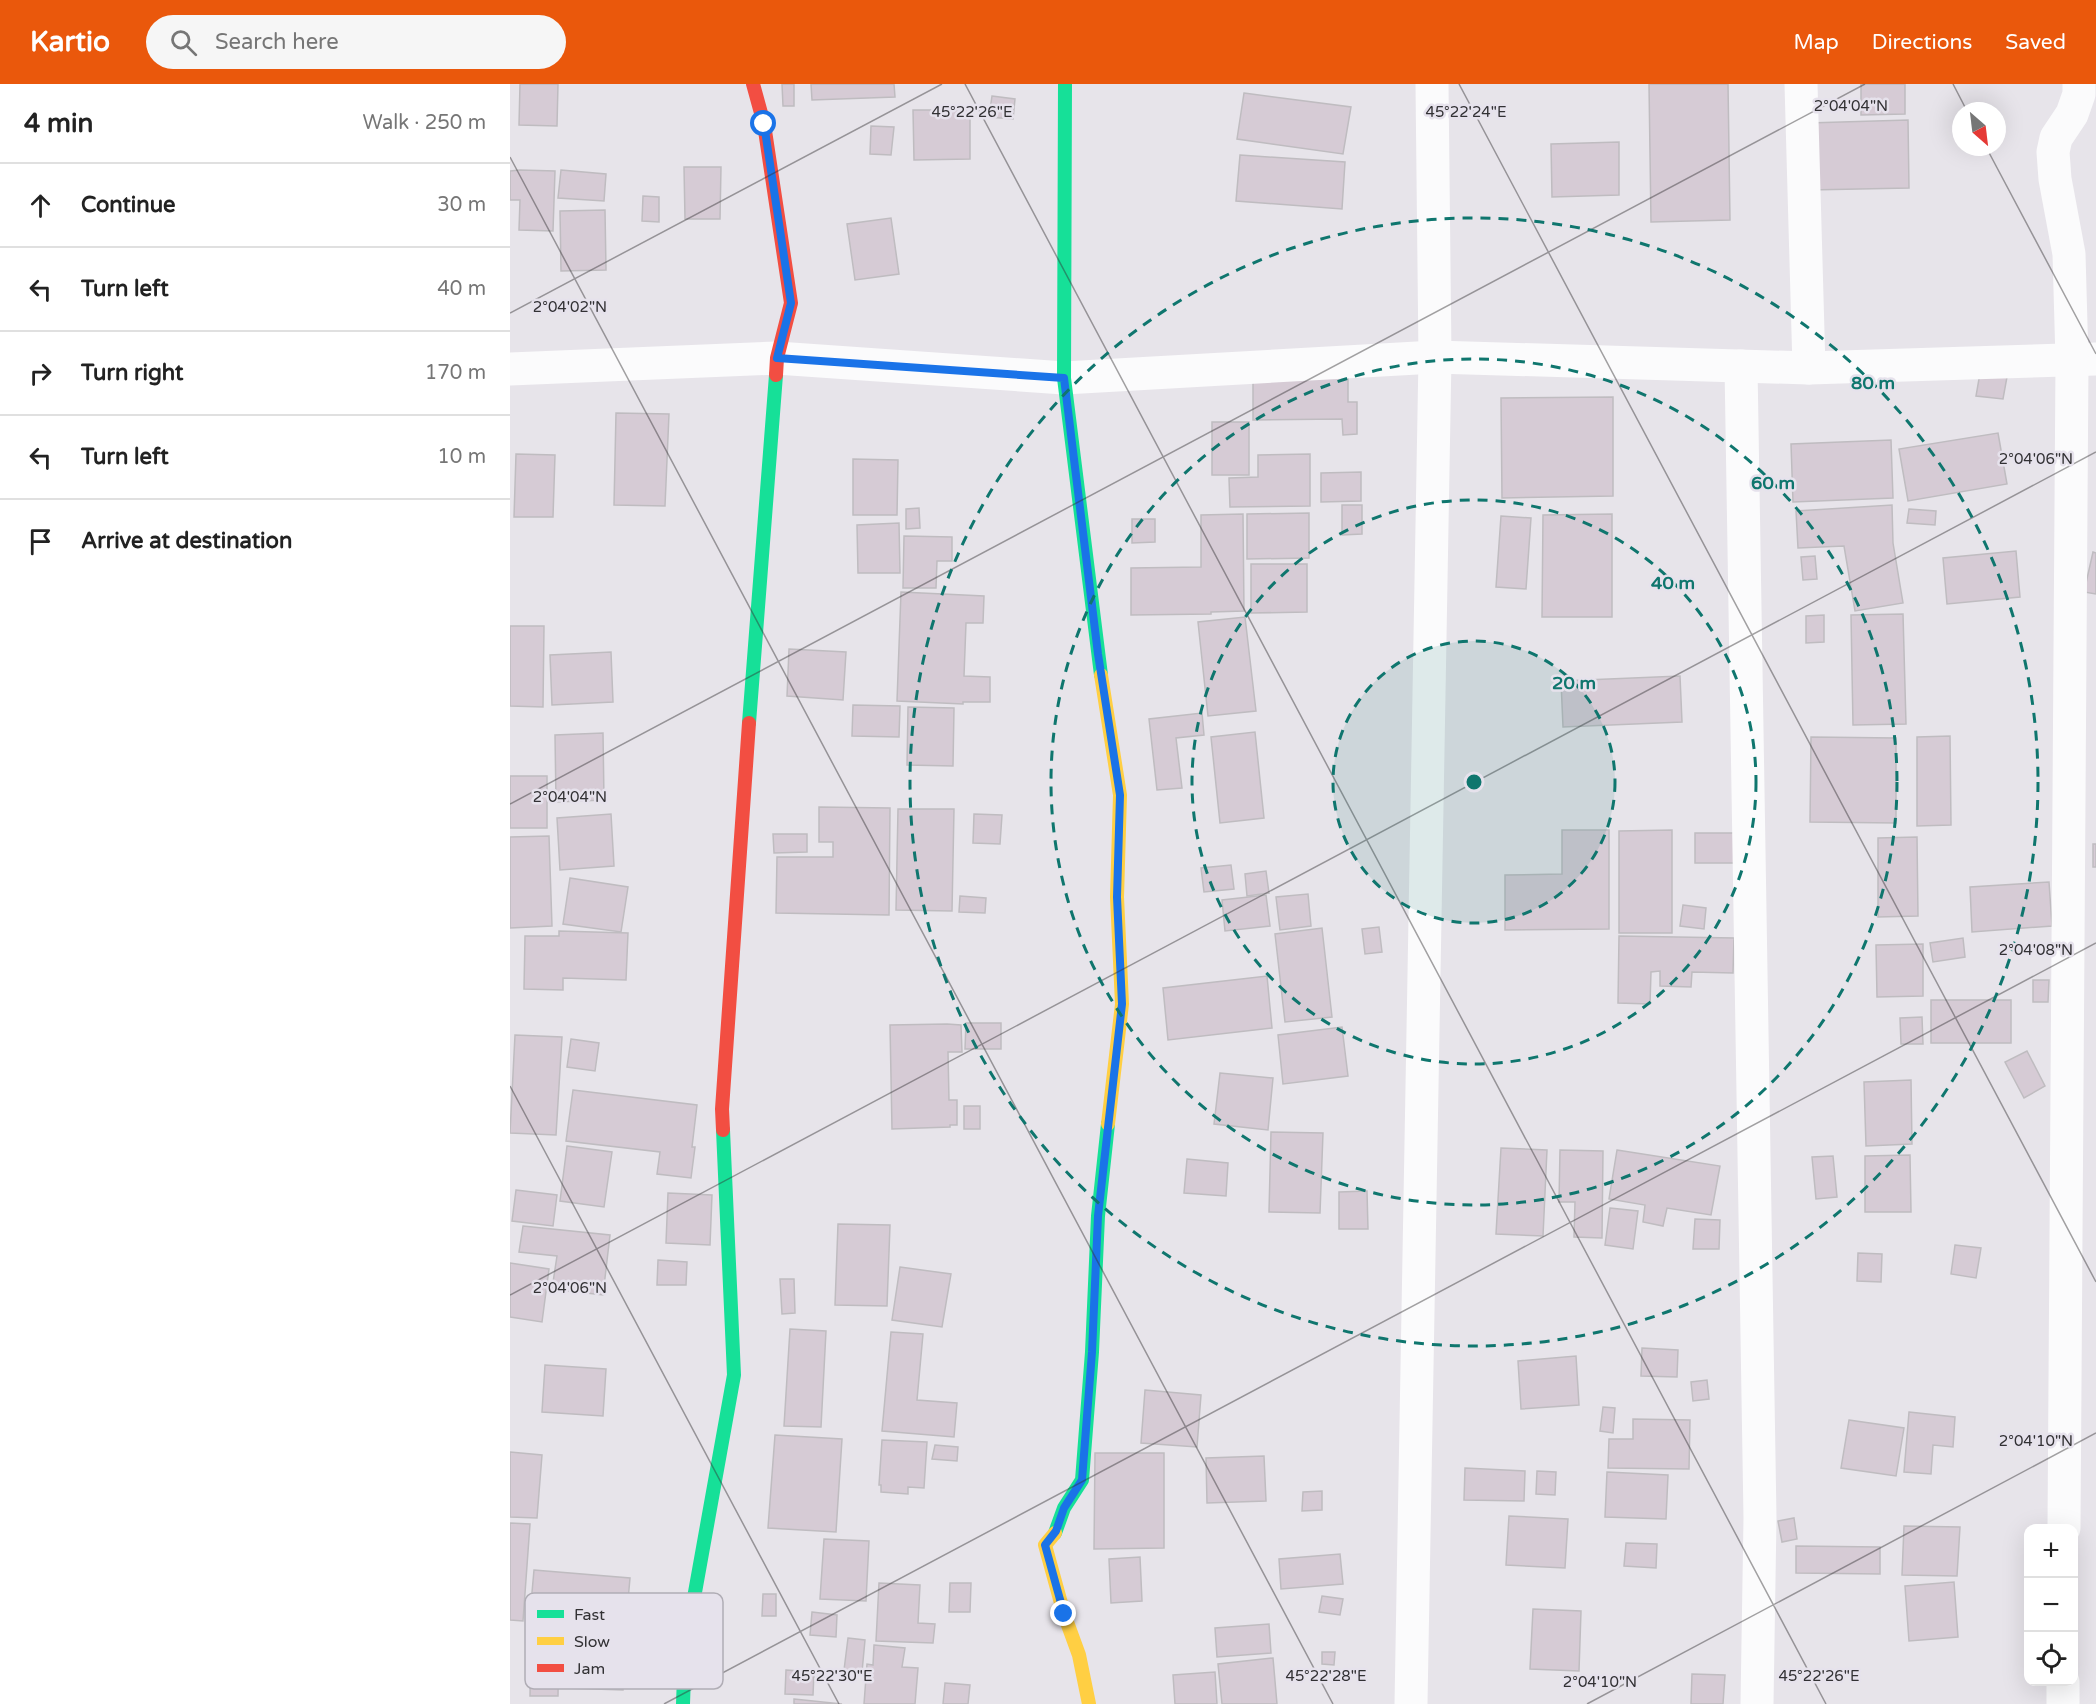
<!DOCTYPE html>
<html lang="en">
<head>
<meta charset="utf-8">
<style>
  body { margin:0; font-family:"Varela Round",sans-serif; background:#f6f6f6; color:#222 }
  .controls { position:absolute; right:18px; bottom:18px; display:grid; overflow:hidden; border-radius:12px; box-shadow:0 6px 24px #0002 }
  .controls button { width:54px; height:54px; display:grid; place-items:center; padding:0; border:0; border-bottom:2px solid #e0e0e0; background:#fff; color:#222; font:30px sans-serif }
  .compass { position:absolute; left:1442px; top:18px; width:54px; height:54px; border-radius:50%; background:#fff; box-shadow:0 6px 24px #0002; rotate:152deg }
  .stop { position:absolute; width:18px; height:18px; margin:-14px; border:4px solid #1a73e8; border-radius:50%; background:#fff }
  .stop.end { background:#1a73e8; border-color:#fff; box-shadow:0 2px 6px #0008 }
  .list { margin:0; padding:0; list-style:none }
  h2 { display:flex; justify-content:space-between; align-items:center; height:78px; margin:0; padding:0 24px; font-size:26px }
  h2 small { font-size:20px; font-weight:400; color:#767676 }
  .list li { display:grid; grid-template-columns:39px 1fr auto; gap:18px; align-items:center; box-sizing:border-box; height:84px; padding:0 24px; border-top:2px solid #e0e0e0 }
  .list b { display:block; font-size:22px; white-space:nowrap }
  .list em { font-size:20px; font-style:normal; color:#767676 }
  .icon { flex:none; width:33px; height:33px; fill:none; stroke:currentColor; stroke-width:2; stroke-linecap:round; stroke-linejoin:round }
  .map { position:relative; flex:none; width:1586px; height:1620px; overflow:hidden }
  header { display:flex; align-items:center; gap:36px; box-sizing:border-box; height:84px; padding:0 30px; background:#ea580c; color:#fff }
  header strong { font-size:28px }
  nav { display:flex; gap:33px; margin-inline-start:auto; font-size:21px }
  .search { width:420px; height:54px; background:#f6f6f6; display:flex; align-items:center; gap:15px; box-sizing:border-box; padding:0 21px; border-radius:33px; color:#767676; font-size:22px }
  main { display:flex }
  aside { flex:1; background:#fff }
  .map>svg:first-child { display:block }
  .building { fill:#d6cbd5; stroke:#bfbcc0; stroke-width:1.5 }
  .lines { fill:none; stroke-linecap:round; stroke-linejoin:round }
  .street { stroke:#fbfbfc; stroke-width:33 }
  .fast { stroke:#16e098; stroke-width:14 }
  .slow { stroke:#ffcf43; stroke-width:14 }
  .jam { stroke:#f24e42; stroke-width:14 }
  .route { stroke:#1a73e8; stroke-width:8 }
  .ticks { fill:none; stroke:#323134; stroke-width:1.5; stroke-opacity:0.45 }
  .ring { fill:none; stroke:#0f766e; stroke-width:3; stroke-dasharray:10 8 }
  .key { fill:#e6e2ec; stroke:#b0adb5; stroke-width:1.5 }
  .key-label { font-size:16px; fill:#323134 }
  .ticks-label { font-size:15px; text-anchor:middle; fill:#323134; stroke:#e6e2ec; stroke-width:5; stroke-linejoin:round; paint-order:stroke }
  .centre { fill:#0f766e; stroke:#e6e2ec; stroke-width:3 }
  .ring-label { font-size:18px; text-anchor:middle; font-weight:bold; fill:#0f766e; stroke:#e6e2ec; stroke-width:5; stroke-linejoin:round; paint-order:stroke }
</style>
</head>
<body>
<header>
<strong>Kartio</strong>
<div class="search"><svg class="icon" aria-label="search" viewBox="0 0 24 24"><circle cx="10" cy="10" r="6"/><path d="M15 15l6 6"/></svg>Search here</div>
<nav><a>Map</a><a>Directions</a><a>Saved</a></nav>
</header>
<main>
<aside>
<h2>4 min<small>Walk · 250 m</small></h2>
<ul class="list">
<li><svg class="icon" aria-label="ahead" viewBox="0 0 24 24"><path d="M12 20V5M6 11l6-6 6 6"/></svg><div><b>Continue</b></div><em>30 m</em></li>
<li><svg class="icon" aria-label="left" viewBox="0 0 24 24"><path d="M17 20v-9H6M10 6l-5 5 5 5"/></svg><div><b>Turn left</b></div><em>40 m</em></li>
<li><svg class="icon" aria-label="right" viewBox="0 0 24 24"><path d="M7 20v-9h11M14 6l5 5-5 5"/></svg><div><b>Turn right</b></div><em>170 m</em></li>
<li><svg class="icon" aria-label="left" viewBox="0 0 24 24"><path d="M17 20v-9H6M10 6l-5 5 5 5"/></svg><div><b>Turn left</b></div><em>10 m</em></li>
<li><svg class="icon" aria-label="arrive" viewBox="0 0 24 24"><path d="M6 21V4h12l-3 4 3 4H6"/></svg><div><b>Arrive at destination</b></div></li>
</ul>
</aside>
<div class="map">
<svg width="1586" height="1620" viewBox="0 0 1586 1620">
  <rect width="100%" height="100%" fill="#e7e4ea"/>
  <g class="building">
    <path d="M10 0H48L47 42 9 41Z"/>
    <path d="M272 0H284V22H273Z"/>
    <path d="M301 0H384L385 13 302 16Z"/>
    <path d="M1139 0H1218L1220 136 1141 138Z"/>
    <path d="M1351 0H1395V30L1351 31Z"/>
    <path d="M734 9 841 23 833 70 727 55Z"/>
    <path d="M482 12 505 15 503 35 479 33Z"/>
    <path d="M403 26H460V75L404 76Z"/>
    <path d="M1398 36 1399 104 1299 106 1298 39Z"/>
    <path d="M361 42 384 43 381 71 360 70Z"/>
    <path d="M1109 58V111L1042 113 1041 60Z"/>
    <path d="M730 71 835 78 832 125 726 117Z"/>
    <path d="M174 83H211L210 135H175Z"/>
    <path d="M10 86 45 87 43 147 9 146 10 116H0V87Z"/>
    <path d="M51 86 96 90 94 117 48 114Z"/>
    <path d="M133 112 149 113V138L132 137Z"/>
    <path d="M95 126 96 186 51 187 50 127Z"/>
    <path d="M381 134 389 190 345 196 337 140Z"/>
    <path d="M1470 289 1497 293 1493 315 1466 312Z"/>
    <path d="M838 290V318H847V350L833 351 832 335 743 336V291Z"/>
    <path d="M1103 313V412L992 414 991 314Z"/>
    <path d="M106 329 159 330 155 422 104 421Z"/>
    <rect x="702" y="338" width="37" height="53"/>
    <path d="M1488 349 1497 400 1398 417 1389 365Z"/>
    <path d="M1381 356 1383 414 1283 418 1281 360Z"/>
    <path d="M6 370 45 371 43 433H4Z"/>
    <path d="M800 370V422L720 423 719 394 748 393V371Z"/>
    <path d="M343 375 388 376 387 431H343Z"/>
    <path d="M851 388V417L811 418V389Z"/>
    <path d="M832 421H852V450L832 451Z"/>
    <path d="M1382 421 1383 459 1393 519 1345 527 1334 462 1288 464 1286 427Z"/>
    <path d="M409 424 410 444 396 445V425Z"/>
    <path d="M1399 425 1426 427 1425 441 1397 439Z"/>
    <path d="M799 429V474L737 475V430Z"/>
    <path d="M733 430 734 527 701 528V530L621 531V484L691 483V431Z"/>
    <path d="M1102 430V533H1032L1033 431Z"/>
    <path d="M991 432 1021 434 1016 505 986 503Z"/>
    <path d="M622 435H645V458L622 459Z"/>
    <path d="M389 439 390 489H348L347 441Z"/>
    <path d="M394 452 442 453V477H427L426 504H393Z"/>
    <path d="M1506 467 1510 513 1437 520 1433 474Z"/>
    <path d="M1583 468 1586 469V510L1574 508Z"/>
    <path d="M1305 472 1307 495 1293 496 1291 473Z"/>
    <path d="M741 480H797V528L741 529Z"/>
    <path d="M391 508 474 512 473 539H456L454 592 480 593V618H453V620L387 617Z"/>
    <path d="M1393 530 1396 640 1343 641 1341 531Z"/>
    <path d="M1314 531V558L1296 559V532Z"/>
    <path d="M735 533 746 627 698 632 688 538Z"/>
    <path d="M0 542H34L33 623 0 622Z"/>
    <path d="M279 565 336 568 333 616 277 612Z"/>
    <path d="M101 568 103 618 42 621 40 571Z"/>
    <path d="M1170 592 1172 638 1053 643 1051 597Z"/>
    <path d="M343 621 390 622 389 653 342 652Z"/>
    <path d="M398 623 444 624 443 682 397 681Z"/>
    <path d="M692 629 694 651 666 654 672 704 647 706 639 635Z"/>
    <path d="M745 648 754 734 710 739 701 653Z"/>
    <path d="M93 649 94 716 46 718 45 651Z"/>
    <path d="M1440 652 1441 741 1407 742V653Z"/>
    <path d="M1301 653 1386 654V739L1300 738Z"/>
    <rect x="0" y="692" width="37" height="52"/>
    <path d="M309 723 380 724 379 831 266 829 267 773H323V758H309Z"/>
    <path d="M388 725H444L442 827 386 826Z"/>
    <path d="M101 730 104 782 50 786 47 734Z"/>
    <path d="M464 730 492 731 490 760 463 759Z"/>
    <path d="M1052 746H1099V845L995 846V791L1052 790Z"/>
    <path d="M1162 746V849H1109V747Z"/>
    <rect x="1185" y="749" width="40" height="30"/>
    <path d="M263 750H297V768L264 769Z"/>
    <path d="M39 752 42 842 0 844V753Z"/>
    <path d="M1407 753 1408 832 1368 833V754Z"/>
    <rect x="1583" y="760" width="3" height="23"/>
    <path d="M721 781 724 805 694 808 691 784Z"/>
    <path d="M756 787 759 809 737 812 735 790Z"/>
    <path d="M60 794 118 803 111 848 53 840Z"/>
    <path d="M1539 798 1542 842 1462 848 1460 803Z"/>
    <path d="M798 810 801 842 770 846 766 813Z"/>
    <path d="M756 811 760 842 715 847 712 816Z"/>
    <path d="M450 812 476 814 475 829 449 828Z"/>
    <path d="M1173 821 1196 824 1194 845 1170 842Z"/>
    <path d="M869 843 872 868 855 870 852 845Z"/>
    <path d="M812 844 822 933 775 938 765 850Z"/>
    <path d="M49 847 118 849 116 896 53 894V906L14 905 15 852H49Z"/>
    <path d="M1109 852 1224 854 1223 889 1182 888 1181 903 1150 902V887L1141 888 1140 920 1108 919Z"/>
    <path d="M1453 854 1455 873 1423 878 1420 859Z"/>
    <path d="M1413 860V912L1367 913 1366 861Z"/>
    <path d="M757 892 762 944 658 956 653 904Z"/>
    <path d="M1523 896H1539L1538 918H1523Z"/>
    <rect x="1421" y="916" width="80" height="43"/>
    <path d="M1412 933 1413 960H1391L1390 934Z"/>
    <path d="M456 939H491V965H455Z"/>
    <path d="M437 940 451 941 452 968H438L439 1016H447V1041H440V1043L382 1045 380 941Z"/>
    <path d="M832 943 838 992 773 1000 768 951Z"/>
    <path d="M5 951 52 953 46 1051 0 1049Z"/>
    <path d="M61 955 89 959 85 987 57 983Z"/>
    <path d="M1517 967 1535 1002 1514 1014 1495 978Z"/>
    <path d="M710 989 763 994 758 1046 704 1040Z"/>
    <path d="M1401 996 1402 1060 1356 1062 1354 998Z"/>
    <path d="M63 1006 187 1021 182 1063H185L181 1094 147 1090 150 1068 56 1057Z"/>
    <rect x="454" y="1022" width="16" height="23"/>
    <path d="M761 1048 813 1049 810 1129 759 1128Z"/>
    <path d="M57 1062 102 1068 94 1123 50 1117Z"/>
    <path d="M991 1064 1037 1066 1033 1152 986 1150Z"/>
    <path d="M1050 1066 1093 1067 1092 1154 1064 1153 1065 1118H1049Z"/>
    <path d="M1107 1066 1210 1082 1201 1131 1157 1124 1153 1142 1133 1138 1135 1121 1099 1115Z"/>
    <path d="M1400 1071 1401 1128H1355V1072Z"/>
    <path d="M1323 1072 1327 1113 1306 1115 1302 1073Z"/>
    <path d="M677 1075 718 1079 716 1112 674 1109Z"/>
    <path d="M6 1106 47 1111 43 1142 2 1137Z"/>
    <path d="M857 1107 858 1145H829V1108Z"/>
    <path d="M158 1109 202 1111 200 1161 156 1159Z"/>
    <path d="M1100 1124 1128 1127 1123 1165 1095 1161Z"/>
    <path d="M1185 1135 1210 1136 1209 1165H1183Z"/>
    <path d="M328 1140 380 1141 377 1222 325 1221Z"/>
    <path d="M13 1142 100 1151 93 1211 42 1205 47 1172 9 1168Z"/>
    <path d="M1445 1161 1471 1164 1466 1194 1441 1190Z"/>
    <path d="M1348 1169 1372 1170 1371 1198 1347 1197Z"/>
    <path d="M148 1176 177 1178 176 1201H147Z"/>
    <path d="M0 1179 39 1185 32 1238 0 1233Z"/>
    <path d="M390 1183 441 1190 432 1243 382 1236Z"/>
    <path d="M270 1195H284L285 1229 272 1230Z"/>
    <path d="M280 1245 316 1247 311 1343 274 1342Z"/>
    <path d="M381 1248 413 1250 407 1316 447 1319 444 1353 372 1347Z"/>
    <path d="M1132 1264 1168 1266 1167 1293 1131 1292Z"/>
    <path d="M1066 1272 1069 1321 1011 1325 1008 1277Z"/>
    <path d="M35 1281 96 1285 93 1332 32 1328Z"/>
    <path d="M1197 1296 1199 1315 1183 1317 1181 1298Z"/>
    <path d="M635 1306 691 1311 687 1363 631 1359Z"/>
    <path d="M1093 1323 1105 1324 1103 1349 1090 1347Z"/>
    <path d="M1399 1328 1445 1333 1443 1363 1423 1361 1421 1390 1394 1388Z"/>
    <path d="M1123 1335 1180 1336 1179 1385 1098 1384 1099 1355H1123Z"/>
    <path d="M1339 1336 1394 1344 1386 1392 1331 1384Z"/>
    <path d="M265 1351 332 1355 326 1448 258 1444Z"/>
    <path d="M372 1356 417 1358 414 1404 398 1403V1410L371 1408V1401H369Z"/>
    <path d="M425 1361 448 1363 447 1377 422 1375Z"/>
    <path d="M0 1368 32 1371 27 1434 0 1433Z"/>
    <path d="M585 1369H654V1464L584 1465Z"/>
    <path d="M754 1372 756 1417 697 1419 696 1374Z"/>
    <path d="M955 1384 1015 1387 1014 1417 954 1416Z"/>
    <path d="M1027 1387 1046 1388 1045 1411 1026 1410Z"/>
    <path d="M1097 1388 1158 1391 1156 1435 1095 1433Z"/>
    <path d="M812 1407V1426L792 1427 793 1408Z"/>
    <path d="M999 1432 1058 1435 1055 1484 996 1481Z"/>
    <path d="M1284 1434 1287 1455 1272 1458 1268 1437Z"/>
    <path d="M0 1439 20 1440 13 1537 0 1536Z"/>
    <path d="M1394 1442 1450 1443 1447 1492 1392 1491Z"/>
    <path d="M314 1455 359 1457 356 1517 310 1515Z"/>
    <path d="M1116 1459 1147 1460 1146 1484 1114 1482Z"/>
    <path d="M1286 1462 1370 1463V1490L1286 1489Z"/>
    <path d="M830 1470 833 1500 771 1505 769 1475Z"/>
    <path d="M630 1473 632 1517 601 1519 599 1475Z"/>
    <path d="M24 1486 120 1494 115 1550 19 1542Z"/>
    <path d="M1444 1498 1448 1553 1399 1557 1395 1502Z"/>
    <path d="M369 1499 410 1501 408 1539 425 1540 423 1559 366 1557Z"/>
    <path d="M440 1499H461L460 1528H439Z"/>
    <path d="M253 1510H266V1532H252Z"/>
    <path d="M812 1512 833 1515 830 1531 809 1528Z"/>
    <path d="M1023 1525 1071 1527 1069 1587 1020 1585Z"/>
    <path d="M302 1528 327 1531 326 1553 300 1551Z"/>
    <path d="M759 1540 761 1569 707 1573 705 1544Z"/>
    <path d="M21 1548 49 1549 48 1612H20Z"/>
    <path d="M58 1548 115 1551 113 1606 55 1604Z"/>
    <path d="M338 1554 355 1556 352 1588 334 1586Z"/>
    <path d="M364 1561 395 1564 392 1583 408 1584 405 1620H354L357 1580 363 1581Z"/>
    <path d="M812 1568H825L824 1581 812 1580Z"/>
    <path d="M763 1574 767 1620H712L708 1580Z"/>
    <path d="M276 1586 304 1588 303 1611 275 1610Z"/>
    <path d="M705 1588 707 1620H665L663 1591Z"/>
    <path d="M1182 1590 1215 1591 1213 1620H1181Z"/>
    <path d="M435 1599 460 1601 458 1620H433Z"/>
    <path d="M284 1615 332 1620H284Z"/>
  </g>
  <g class="lines">
    <g class="street">
      <path d="M1291 0 1299 284"/>
      <path d="M1231 282 1250 1434 1247 1620"/>
      <path d="M0 285 267 274 554 294 925 273 1299 284 1586 275"/>
      <path d="M1554 1444 1562 276 1559 170 1545 95 1543 68 1546 54 1562 30 1569 10V0"/>
      <path d="M901 1620 925 273 922 0"/>
      <path d="M1553 1620V1598"/>
    </g>
    <g class="fast">
      <path d="M555 0 554 294 591 591"/>
      <path d="M239 639 266 291"/>
      <path d="M545 1449 554 1424 572 1396 582 1268 588 1132 598 1040"/>
      <path d="M173 1620 175 1564 224 1291 213 1046"/>
    </g>
    <g class="slow">
      <path d="M591 591 610 711 607 813 612 920 598 1040"/>
      <path d="M545 1449 535 1461 554 1530 569 1571 579 1620"/>
    </g>
    <g class="jam">
      <path d="M243 0 254 40 281 219 267 274 266 291"/>
      <path d="M213 1046 212 1025 239 639"/>
    </g>
  </g>
  <g class="lines">
    <path class="route" d="M254 40 281 219 267 274 554 294 588 570 610 711 607 813 612 920 588 1132 582 1268 572 1396 554 1424 546 1447 535 1461 554 1530"/>
  </g>
  <path class="ticks" d="M455 0 1316 1620M949 0 1586 1198M1443 0 1457 27M1476 63 1586 270M0 73 823 1620M0 229 432 0M0 720 1355 0M0 1002 329 1620M0 1211 1586 368M154 1620 1586 859M1077 1620 1586 1349"/>
  <circle cx="964" cy="698" r="141" fill="#0f766e" fill-opacity=".12"/>
  <g class="ring">
    <circle cx="964" cy="698" r="141"/>
    <circle cx="964" cy="698" r="282"/>
    <circle cx="964" cy="698" r="423"/>
    <circle cx="964" cy="698" r="564"/>
  </g>
  <rect x="15" y="1509" width="198" height="96" rx="9" class="key"/>
  <rect x="27" y="1526" width="27" height="8" fill="#16e098"/>
  <rect x="27" y="1553" width="27" height="8" fill="#ffcf43"/>
  <rect x="27" y="1580" width="27" height="8" fill="#f24e42"/>
  <g class="key-label">
    <text x="64" y="1536">Fast</text>
    <text x="64" y="1563">Slow</text>
    <text x="64" y="1590">Jam</text>
  </g>
  <g class="ticks-label">
    <text x="1341" y="27">2°04'04"N</text>
    <text x="462" y="33">45°22'26"E</text>
    <text x="956" y="33">45°22'24"E</text>
    <text x="60" y="228">2°04'02"N</text>
    <text x="1526" y="380">2°04'06"N</text>
    <text x="60" y="718">2°04'04"N</text>
    <text x="1526" y="871">2°04'08"N</text>
    <text x="60" y="1209">2°04'06"N</text>
    <text x="1526" y="1362">2°04'10"N</text>
    <text x="322" y="1597">45°22'30"E</text>
    <text x="816" y="1597">45°22'28"E</text>
    <text x="1309" y="1597">45°22'26"E</text>
    <text x="1090" y="1603">2°04'10"N</text>
  </g>
  <circle cx="964" cy="698" r="9" class="centre"/>
  <g class="ring-label">
    <text x="1363" y="305">80 m</text>
    <text x="1263" y="405">60 m</text>
    <text x="1163" y="505">40 m</text>
    <text x="1064" y="605">20 m</text>
  </g>
</svg>
<div class="controls">
<button>+</button>
<button>−</button>
<button><svg class="icon" aria-label="locate" viewBox="0 0 24 24"><circle cx="12" cy="12" r="6"/><path d="M12 2v4M12 18v4M2 12h4M18 12h4"/></svg></button>
</div>
<svg class="compass" viewBox="-18 -18 36 36"><path d="M0-13l5 13h-10z" fill="#e53935"/><path d="M0 13l5-13h-10z" fill="#767676"/></svg>
<div class="stop" style="left:254px;top:40px"></div>
<div class="stop end" style="left:554px;top:1530px"></div>
</div>
</main>
</body>
</html>
